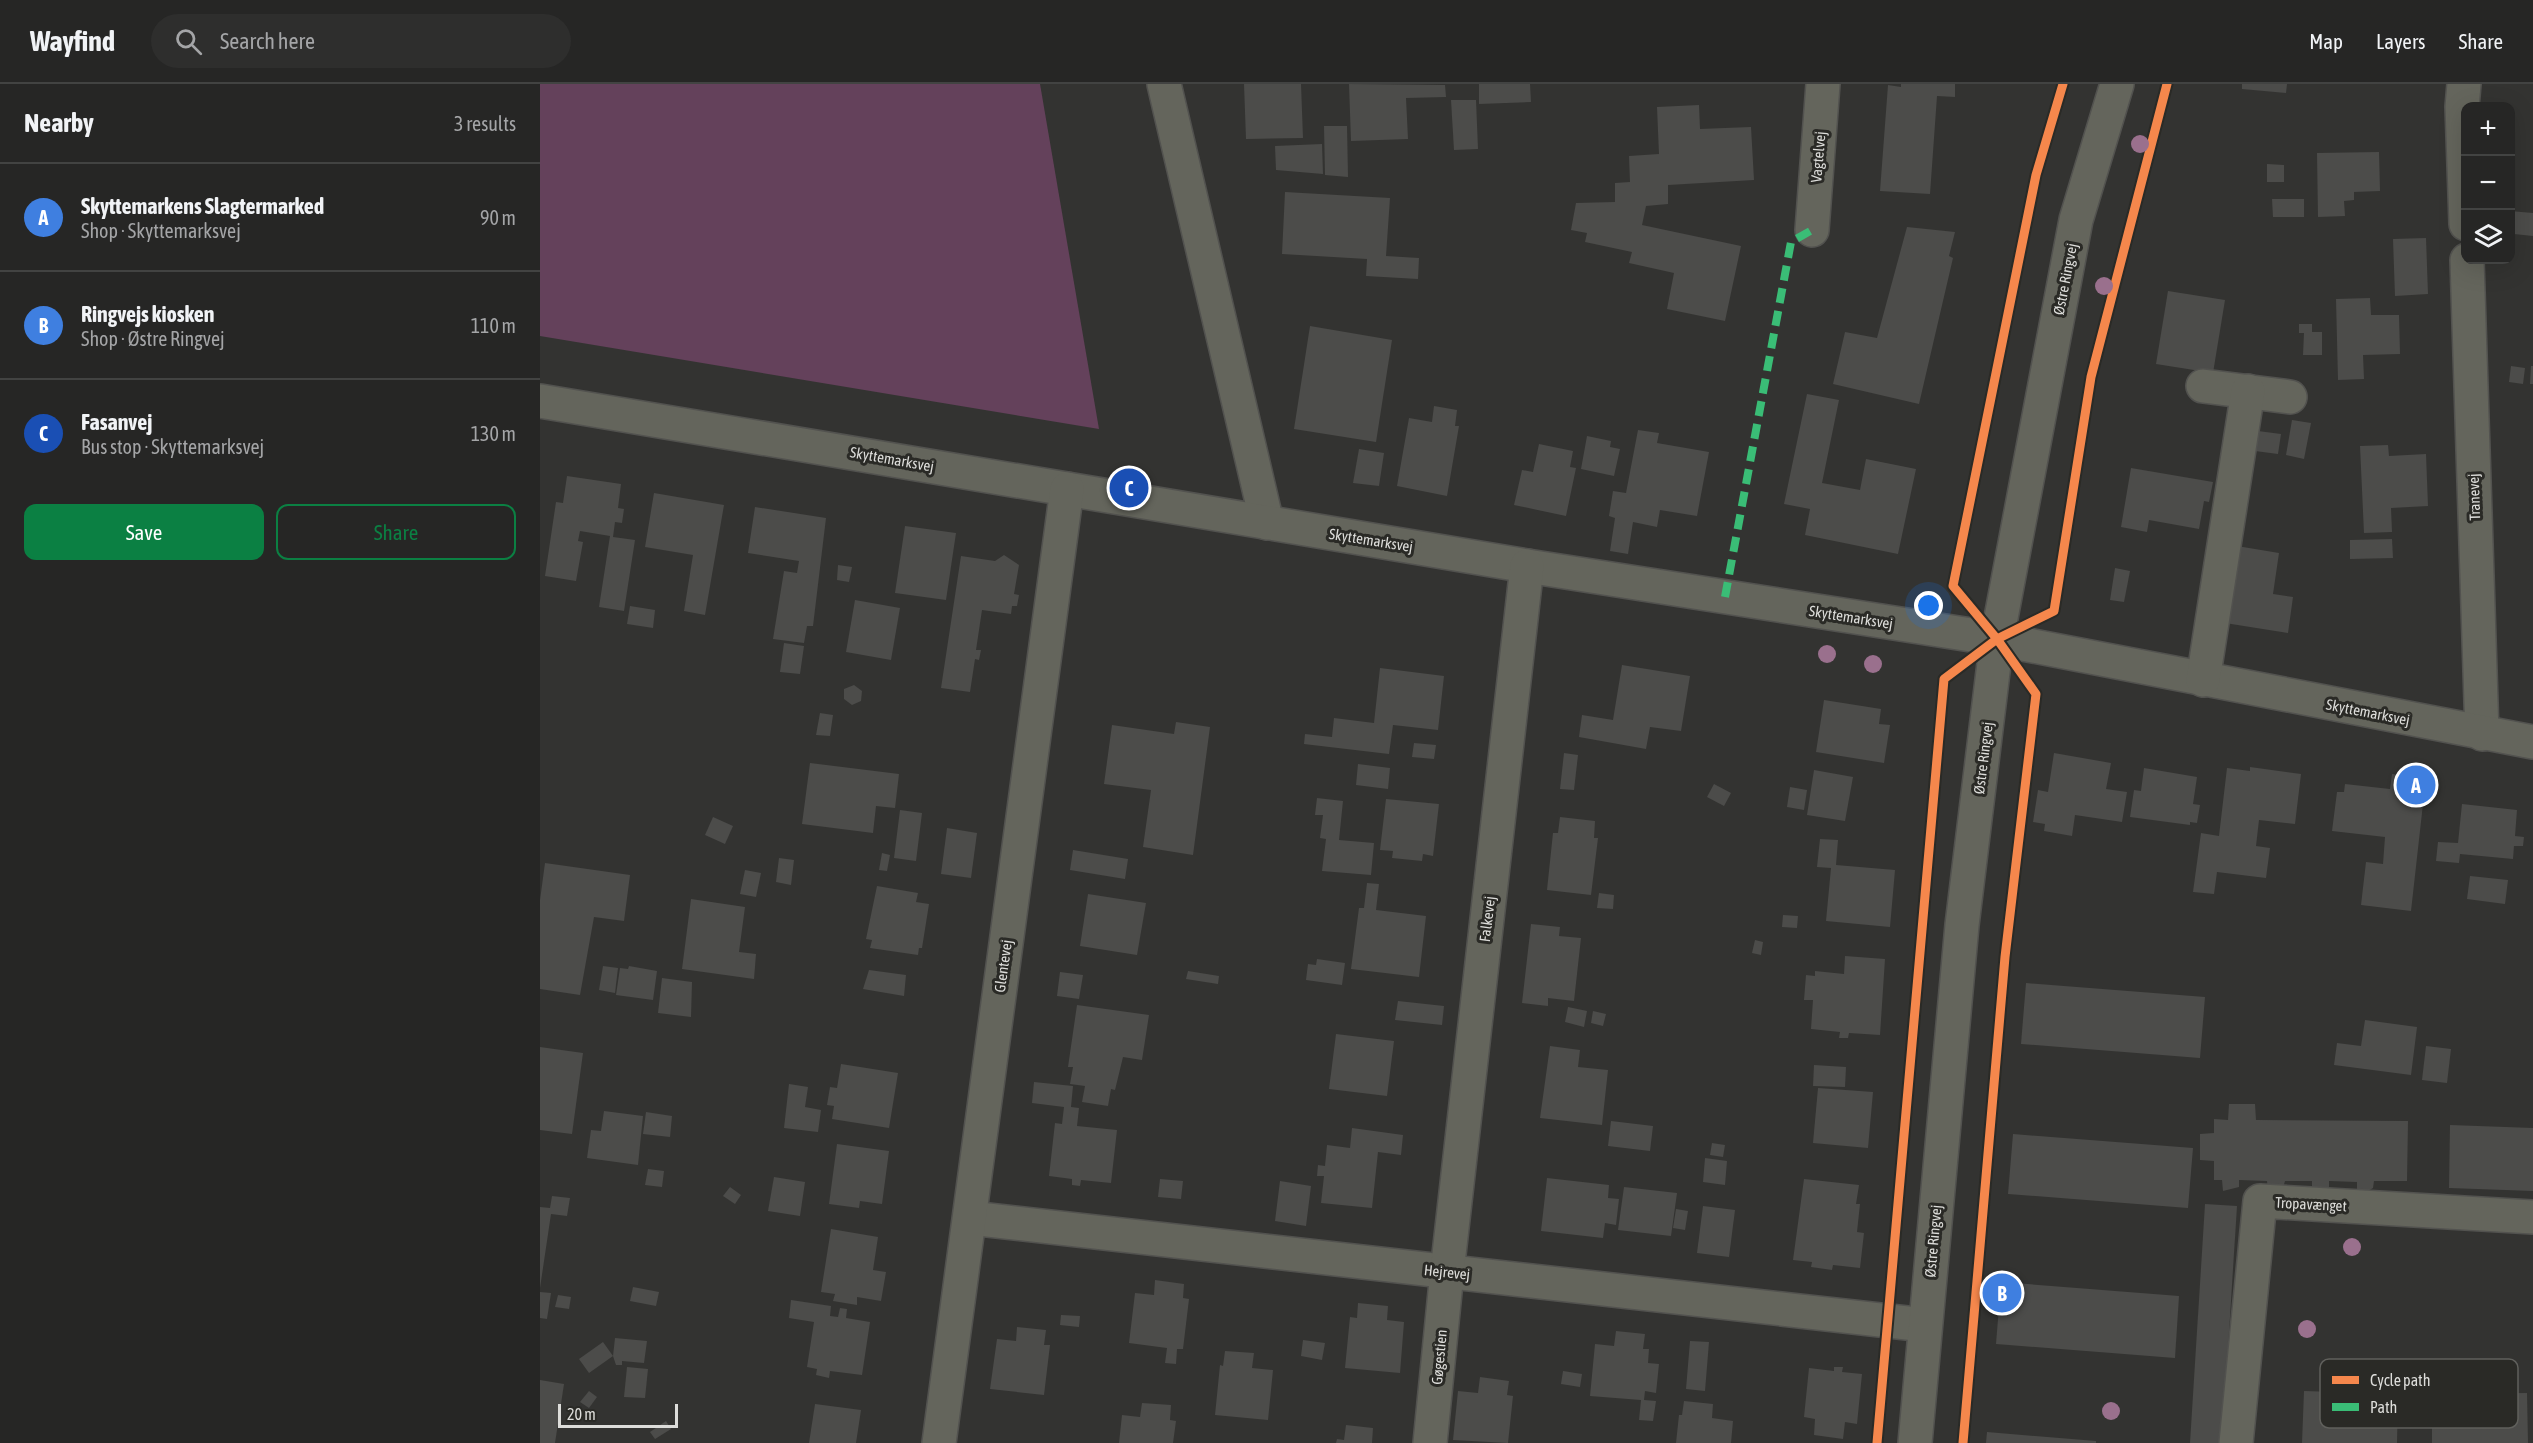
<!DOCTYPE html>
<html lang="en">
<head>
<meta charset="utf-8">
<style>
  body { margin:0; font-family:"Asap Condensed",sans-serif; background:#2e2e2d; color:#f1f3f6 }
  .controls { position:absolute; right:18px; top:18px; display:grid; overflow:hidden; border-radius:12px; box-shadow:0 6px 24px #0002 }
  .controls button { width:54px; height:54px; display:grid; place-items:center; padding:0; border:0; border-bottom:2px solid #424342; background:#262625; color:#f1f3f6; font:30px sans-serif }
  .scale { position:absolute; left:18px; bottom:15px; width:120px; box-sizing:border-box; padding-left:6px; border:3px solid #ddddda; border-top:0; font-size:16px; line-height:21px; white-space:nowrap; color:#ddddda; -webkit-text-stroke:4px #2a2a26; paint-order:stroke }
  .you { position:absolute; left:1389px; top:522px; width:21px; height:21px; margin:-15px; border:4px solid #fff; border-radius:50%; background:#1a73e8; box-shadow:0 0 0 9px #1a73e833 }
  .badge { display:grid; place-items:center; width:39px; height:39px; border-radius:50%; background:#0b8043; color:#fff; font-size:20px; font-weight:700 }
  .pin { position:absolute; translate:-50% -50%; border:3px solid #fff; box-shadow:0 2px 6px #0006 }
  .list { margin:0; padding:0; list-style:none }
  h2 { display:flex; justify-content:space-between; align-items:center; height:78px; margin:0; padding:0 24px; font-size:26px }
  h2 small { font-size:20px; font-weight:400; color:#a4a5a7 }
  .list li { display:grid; grid-template-columns:39px 1fr auto; gap:18px; align-items:center; box-sizing:border-box; height:108px; padding:0 24px; border-top:2px solid #424342 }
  .list b { display:block; font-size:22px; white-space:nowrap }
  .list p { margin:0; font-size:20px; white-space:nowrap; color:#a4a5a7 }
  .list em { font-size:20px; font-style:normal; color:#a4a5a7 }
  .actions { display:flex; gap:12px; padding:18px 24px }
  .actions a { flex:1; padding:14px 0; border:2px solid #0b8043; border-radius:12px; text-align:center; font-size:21px; color:#0b8043 }
  .actions .main { background:#0b8043; color:#fff }
  .icon { flex:none; width:33px; height:33px; fill:none; stroke:currentColor; stroke-width:2; stroke-linecap:round; stroke-linejoin:round }
  .map { position:relative; flex:none; width:1993px; height:1359px; overflow:hidden }
  header { display:flex; align-items:center; gap:36px; box-sizing:border-box; height:84px; padding:0 30px; background:#262625; border-bottom:2px solid #424342 }
  header strong { font-size:28px }
  nav { display:flex; gap:33px; margin-inline-start:auto; font-size:21px }
  .search { width:420px; height:54px; background:#2e2e2d; display:flex; align-items:center; gap:15px; box-sizing:border-box; padding:0 21px; border-radius:33px; color:#a4a5a7; font-size:22px }
  main { display:flex }
  aside { flex:1; background:#262625 }
  .map>svg:first-child { display:block }
  .green { fill:#64415b }
  .building { fill:#4c4c4a }
  .lines { fill:none; stroke-linecap:round; stroke-linejoin:round }
  .minor-casing { stroke:#52524f; stroke-width:36 }
  .minor { stroke:#64655c; stroke-width:33 }
  .quiet { stroke:#3abd76; stroke-width:8; stroke-dasharray:15 8; stroke-linecap:butt }
  .cycleway-casing { stroke:#2a2a26; stroke-width:13 }
  .cycleway { stroke:#f5874c; stroke-width:9 }
  .tree { fill:#9a708d }
  .labels { text-anchor:middle; dominant-baseline:central; stroke-width:6; stroke-linejoin:round; paint-order:stroke }
  .street-label { font-size:15px; fill:#ddddda; stroke:#2a2a26 }
  .key { fill:#2a2a26; stroke:#60605c; stroke-width:1.5 }
  .key-label { font-size:16px; fill:#ddddda }
</style>
</head>
<body>
<header>
<strong>Wayfind</strong>
<div class="search"><svg class="icon" aria-label="search" viewBox="0 0 24 24"><circle cx="10" cy="10" r="6"/><path d="M15 15l6 6"/></svg>Search here</div>
<nav><a>Map</a><a>Layers</a><a>Share</a></nav>
</header>
<main>
<aside>
<h2>Nearby<small>3 results</small></h2>
<ul class="list">
<li><span class="badge" style="background:#3f7fe0">A</span><div><b>Skyttemarkens Slagtermarked</b><p>Shop · Skyttemarksvej</p></div><em>90 m</em></li>
<li><span class="badge" style="background:#3f7fe0">B</span><div><b>Ringvejs kiosken</b><p>Shop · Østre Ringvej</p></div><em>110 m</em></li>
<li><span class="badge" style="background:#1a4fb4">C</span><div><b>Fasanvej</b><p>Bus stop · Skyttemarksvej</p></div><em>130 m</em></li>
</ul>
<div class="actions"><a class="main">Save</a><a>Share</a></div>
</aside>
<div class="map">
<svg width="1993" height="1359" viewBox="0 0 1993 1359">
  <rect width="100%" height="100%" fill="#333331"/>
  <path class="green" d="M0 0H500L559 345 0 252Z"/>
  <g class="building">
    <path d="M704 0H761L763 54 706 55Z"/>
    <path d="M809 0 905 1 906 13 866 14 868 55 811 57Z"/>
    <path d="M939 0H990L991 18 939 20Z"/>
    <path d="M1361 0H1415V13L1397 12 1390 110 1340 107 1348 1 1361 3Z"/>
    <path d="M1702 0H1747L1746 9 1702 5Z"/>
    <path d="M911 16H936L938 65 914 66Z"/>
    <path d="M1159 21 1160 45 1211 43 1214 96 1128 101V120L1106 122 1102 141 1201 162 1185 237 1127 225 1134 189 1089 179 1092 168 1045 158 1047 149 1031 146 1036 119 1075 118V99L1090 98 1089 72 1119 70 1117 23Z"/>
    <path d="M784 42H807L808 93 785 91Z"/>
    <path d="M782 60 783 90 736 86 735 62Z"/>
    <path d="M1839 68 1840 107 1814 108V116L1804 117 1805 132 1778 133 1777 69Z"/>
    <path d="M1727 80 1744 81V98H1727Z"/>
    <path d="M745 108 850 114 846 172 879 174 878 195 826 192 827 175 742 170Z"/>
    <path d="M1732 115H1764V133H1733Z"/>
    <path d="M1970 127 1993 129V152L1974 150 1975 142H1970Z"/>
    <path d="M1367 143 1415 148 1409 172 1413 174 1379 320 1293 300 1305 248 1337 254Z"/>
    <path d="M1886 154 1888 210 1855 212 1853 155Z"/>
    <path d="M1628 207 1685 216 1673 289 1616 280Z"/>
    <path d="M1830 214 1831 231H1859L1860 270 1823 271 1824 295 1798 296 1796 215Z"/>
    <path d="M1759 240H1772V248H1782V271H1763L1764 249H1759Z"/>
    <path d="M770 242 852 256 836 358 754 345Z"/>
    <path d="M1971 282 1985 284 1983 300 1969 298Z"/>
    <path d="M1991 282H1993V300H1990Z"/>
    <path d="M1267 310 1299 316 1282 399 1320 406 1326 375 1376 385 1358 470 1265 451 1270 425 1244 420Z"/>
    <path d="M894 322 917 326 915 342H919L907 412 857 402 869 334 892 338Z"/>
    <path d="M1752 336 1771 339 1764 375 1746 371Z"/>
    <path d="M1098 346 1119 349 1117 359 1169 368 1157 432 1120 426 1117 443 1093 438 1088 470 1070 467 1075 434 1069 432 1073 407 1086 409Z"/>
    <path d="M1718 347 1741 350 1738 370 1715 367Z"/>
    <path d="M1047 352 1071 357 1070 363 1080 365 1074 392 1041 385Z"/>
    <path d="M999 360 1033 367 1030 383 1036 384 1026 432 974 421 982 386 993 388Z"/>
    <path d="M1848 361 1849 372 1886 370 1888 422 1851 424 1852 448 1824 449 1820 362Z"/>
    <path d="M819 365 844 369 839 402 813 399Z"/>
    <path d="M1591 384 1673 398 1669 418 1664 417 1659 445 1609 436 1607 448 1581 443Z"/>
    <path d="M27 392 81 400 78 424 84 425 82 439 75 438 73 453 95 456 84 527 59 523 70 452 40 447 38 457 43 458 36 497 5 492 16 418 23 419Z"/>
    <path d="M114 409 184 421 165 531 144 527 153 471 105 463Z"/>
    <path d="M215 423 286 434 273 542H267L264 559 233 555 244 487 257 489 259 477 208 469Z"/>
    <path d="M365 442 416 449 406 516 355 509Z"/>
    <path d="M1852 455 1853 474 1810 475V456Z"/>
    <path d="M1697 462 1739 469 1733 510 1753 513 1748 549 1685 539Z"/>
    <path d="M464 471 479 481 474 510 479 511 477 522H472L471 530 442 526 436 566H441L439 576 435 575 430 608 401 604 421 472 455 477Z"/>
    <path d="M298 481 312 483 309 498 297 496Z"/>
    <path d="M1575 484 1590 487 1584 518 1570 516Z"/>
    <path d="M315 516 360 524 351 576 306 568Z"/>
    <path d="M90 522 115 526 113 544 87 540Z"/>
    <path d="M244 559 264 562 260 590 240 588Z"/>
    <path d="M1082 581 1150 592 1141 647 1110 643 1106 665 1039 653 1042 631 1073 636Z"/>
    <path d="M840 584 904 592 898 646 853 641 849 670 764 660 765 650 792 653 794 634 834 639Z"/>
    <path d="M314 601 322 607 321 617 312 621 304 615V605Z"/>
    <path d="M1284 616 1341 625 1339 640 1350 641 1344 679 1276 668Z"/>
    <path d="M280 629 293 631 290 652 276 651Z"/>
    <path d="M636 638 670 643 653 771 603 763 611 706 564 700 572 641 634 650Z"/>
    <path d="M874 659 896 661 894 675 872 673Z"/>
    <path d="M1024 669 1038 671 1034 706 1020 705Z"/>
    <path d="M1514 669 1571 679 1566 705 1587 708 1582 738 1535 731 1532 752 1504 747 1505 740 1493 738 1498 706 1508 708Z"/>
    <path d="M270 679 359 690 355 724 336 722 333 749 262 740Z"/>
    <path d="M818 680 850 684 848 705 816 701Z"/>
    <path d="M1710 683 1761 690 1755 740 1719 736 1716 762 1730 764 1726 794 1677 788 1674 810 1653 808 1661 749 1679 752 1687 684 1710 687Z"/>
    <path d="M1604 684 1657 693 1653 720 1660 721 1657 739 1650 738V741L1590 733 1594 706 1601 707Z"/>
    <path d="M1274 686 1313 693 1305 737 1267 731Z"/>
    <path d="M1852 690 1889 694 1887 712 1884 711 1871 827 1821 821 1826 778 1843 780 1845 753 1792 747 1797 708H1804L1805 700 1850 705Z"/>
    <path d="M1174 700 1191 709 1184 722 1167 713Z"/>
    <path d="M1250 703 1267 706 1264 726 1247 723Z"/>
    <path d="M777 714 803 717 799 756 834 759 831 791 782 787 786 755 780 754 783 731H775Z"/>
    <path d="M846 715 899 720 893 772 883 770 882 777 852 774 853 767 840 766Z"/>
    <path d="M1922 720 1977 726 1975 752 1984 753 1983 762H1974L1973 775 1920 770 1919 779 1896 777 1898 758 1918 759Z"/>
    <path d="M360 726 382 729 376 777 354 774Z"/>
    <path d="M173 733 193 742 185 760 165 751Z"/>
    <path d="M1020 733 1055 737 1054 754H1058L1051 811 1007 806 1013 749H1018Z"/>
    <path d="M407 744 437 749 431 794 401 790Z"/>
    <path d="M1280 755 1298 756 1296 781 1355 786 1350 843 1286 837 1291 784 1277 783Z"/>
    <path d="M533 766 588 775 585 795 530 786Z"/>
    <path d="M342 769 350 771 347 787 339 786Z"/>
    <path d="M239 774 254 776 251 801 236 798Z"/>
    <path d="M5 779 90 791 84 837 54 833 40 911 0 905V816Z"/>
    <path d="M205 786 221 789 216 813 200 810Z"/>
    <path d="M1930 792 1968 796 1965 820 1927 815Z"/>
    <path d="M827 799 839 800 836 826 886 832 879 893 811 885 819 824H824Z"/>
    <path d="M337 802 378 809 376 818 389 820 382 864H379L378 871 330 864 332 856 326 855Z"/>
    <path d="M1059 809 1074 811 1073 825 1057 824Z"/>
    <path d="M548 810 606 819 597 871 540 862Z"/>
    <path d="M151 815 205 823 199 868 216 870 214 895 142 885Z"/>
    <path d="M1243 831 1258 832 1257 844 1242 843Z"/>
    <path d="M991 840 1020 843 1019 852 1041 854 1034 917 1008 914V922L982 919Z"/>
    <path d="M1215 856 1223 858 1221 871 1212 869Z"/>
    <path d="M1305 872 1345 875 1340 951 1309 949 1308 954H1299L1300 948 1271 945 1273 916H1264L1266 891 1275 892V887L1304 890Z"/>
    <path d="M777 875 805 879 802 901 766 896 768 880 776 881Z"/>
    <path d="M63 882 78 884 75 909 59 906Z"/>
    <path d="M89 882 117 887 113 916 76 911 80 884 88 885Z"/>
    <path d="M329 886 366 891 364 912 323 905Z"/>
    <path d="M648 887 679 892 678 900 646 895Z"/>
    <path d="M520 888 543 891 539 915 517 912Z"/>
    <path d="M122 894 152 898 151 933 118 929Z"/>
    <path d="M1486 899 1665 913 1660 974 1481 960Z"/>
    <path d="M858 917 904 922 902 941 855 936Z"/>
    <path d="M537 921 609 931 602 976 583 973 575 1006 571 1005 568 1022 542 1018 545 1002 530 1000 533 983H528Z"/>
    <path d="M1028 923 1047 927 1044 943 1025 938Z"/>
    <path d="M1053 927 1066 930 1063 942 1051 939Z"/>
    <path d="M1825 936 1877 943 1871 991 1794 981 1797 959 1821 962Z"/>
    <path d="M796 950 854 957 847 1012 789 1005Z"/>
    <path d="M1010 962 1040 966 1038 983 1068 986 1062 1041 1000 1034Z"/>
    <path d="M1886 962 1911 965 1907 999 1882 996Z"/>
    <path d="M0 963 43 969 32 1050 0 1046Z"/>
    <path d="M301 980 358 989 349 1044 292 1035 294 1022 287 1021 290 1003 297 1004Z"/>
    <path d="M1274 981 1306 983 1305 1003 1273 1002Z"/>
    <path d="M494 998 533 1002 531 1023 539 1024 537 1042 577 1046 571 1099 541 1096 540 1102 532 1101V1095L509 1092 515 1039 522 1040 524 1023 492 1019Z"/>
    <path d="M249 1000 268 1003 265 1023 281 1026 278 1048 244 1044Z"/>
    <path d="M1278 1004 1333 1008 1328 1064 1273 1059Z"/>
    <path d="M1689 1020H1715L1716 1036 1868 1037 1867 1097H1834L1833 1104 1826 1108H1817V1098L1789 1097V1104L1782 1108H1772V1097H1745L1743 1104 1728 1107 1727 1097 1699 1096V1103L1683 1107 1682 1096H1674V1077L1660 1076V1050L1674 1049V1035L1688 1036Z"/>
    <path d="M64 1027 103 1032 98 1081 47 1074 51 1046 61 1047Z"/>
    <path d="M106 1028 132 1032 130 1053 103 1050Z"/>
    <path d="M1071 1037 1113 1042 1110 1067 1068 1062Z"/>
    <path d="M1910 1041 1993 1044V1107L1909 1104Z"/>
    <path d="M812 1044 863 1051 861 1071 838 1068 832 1124 781 1119 784 1092H777L778 1081 785 1082 787 1061 810 1064Z"/>
    <path d="M1473 1050 1653 1064 1648 1124 1468 1110Z"/>
    <path d="M1172 1059 1185 1061 1183 1073 1170 1071Z"/>
    <path d="M297 1060 349 1067 342 1120 320 1117 319 1124 289 1120Z"/>
    <path d="M1165 1074 1187 1077 1185 1101 1163 1098Z"/>
    <path d="M108 1085 124 1087 122 1103 105 1101Z"/>
    <path d="M234 1093 265 1098 260 1132 228 1127Z"/>
    <path d="M1007 1094 1069 1101 1068 1114 1079 1115 1076 1141 1065 1139 1063 1154 1001 1147Z"/>
    <path d="M620 1095 643 1097 641 1115 618 1113Z"/>
    <path d="M1264 1095 1319 1101 1316 1120H1320L1317 1148 1324 1149 1320 1184 1293 1181 1292 1186 1271 1183 1272 1178 1253 1176Z"/>
    <path d="M740 1097 771 1102 766 1142 735 1137Z"/>
    <path d="M190 1103 201 1111 195 1120 183 1112Z"/>
    <path d="M1084 1103 1137 1109 1131 1152 1078 1146Z"/>
    <path d="M12 1112 30 1114 27 1132 11 1130 0 1204V1123L10 1124Z"/>
    <path d="M1665 1120 1697 1122 1682 1359H1650Z"/>
    <path d="M1163 1122 1195 1126 1189 1173 1157 1169Z"/>
    <path d="M1136 1125 1148 1127 1145 1146 1133 1144Z"/>
    <path d="M291 1145 338 1153 333 1186 346 1188 341 1217 317 1213V1221L293 1217 295 1210 281 1208Z"/>
    <path d="M615 1196 644 1200 643 1214 649 1215 643 1265H637L636 1280 625 1279 627 1264 589 1259 595 1209 614 1211Z"/>
    <path d="M1461 1198 1639 1212 1635 1274 1456 1260Z"/>
    <path d="M93 1203 119 1208 116 1222 90 1217Z"/>
    <path d="M0 1208 11 1209 7 1235 0 1234Z"/>
    <path d="M18 1211 31 1213 29 1225 15 1223Z"/>
    <path d="M251 1216 291 1222 290 1232 298 1233 300 1224 307 1225 306 1234 330 1238 322 1291 290 1287 289 1294 276 1291 277 1285 267 1283 274 1238 249 1234Z"/>
    <path d="M818 1219 848 1222 847 1236 864 1238 860 1289 805 1284 810 1233 817 1234Z"/>
    <path d="M521 1231 540 1232 539 1243 520 1241Z"/>
    <path d="M477 1243 506 1246 504 1261H510L504 1311 450 1305 457 1255 476 1257Z"/>
    <path d="M1076 1247 1105 1250 1103 1265H1109L1108 1279 1119 1280 1116 1309 1105 1307 1104 1316 1116 1317 1113 1337 1099 1336 1101 1316 1050 1312 1055 1260 1074 1262Z"/>
    <path d="M75 1254 107 1257 104 1279 82 1277V1281H76L73 1272 49 1289 39 1275 63 1258 73 1272Z"/>
    <path d="M763 1256 785 1259 782 1276 761 1272Z"/>
    <path d="M1150 1257 1169 1258 1165 1307 1146 1305Z"/>
    <path d="M685 1267 714 1269 712 1284 733 1286 728 1336 675 1331 680 1281 683 1282Z"/>
    <path d="M87 1283 108 1285 105 1314 84 1313Z"/>
    <path d="M1294 1283H1303L1302 1288 1322 1290 1317 1340 1305 1338 1303 1355 1274 1351 1275 1335 1264 1333 1269 1284 1294 1287Z"/>
    <path d="M1023 1287 1042 1290 1040 1303 1021 1300Z"/>
    <path d="M940 1293 969 1297 967 1311 973 1312 968 1359 913 1356 918 1307 938 1309Z"/>
    <path d="M0 1296 24 1300 15 1359H0Z"/>
    <path d="M49 1307 57 1313 49 1324 40 1318Z"/>
    <path d="M1764 1307 1858 1310 1857 1359H1762Z"/>
    <path d="M1987 1309 1988 1359H1892V1310Z"/>
    <path d="M1144 1317 1173 1320 1172 1334 1193 1337 1191 1359H1136L1139 1331H1142Z"/>
    <path d="M602 1319 631 1321 630 1336 636 1337 633 1359H579L582 1331 600 1333Z"/>
    <path d="M275 1320 321 1326 316 1359H269Z"/>
    <path d="M126 1337 131 1345 115 1355 110 1348Z"/>
    <path d="M806 1341 833 1344 832 1359H796L797 1355 804 1356Z"/>
    <path d="M1447 1348 1556 1357V1359H1446Z"/>
  </g>
  <g class="lines">
    <g class="minor-casing">
      <g id="minor">
        <path d="M624 0 727 439"/>
        <path d="M1924 0 1922 23 1926 140"/>
        <path d="M1272 146 1283 0"/>
        <path d="M1927 176 1942 650"/>
        <path d="M1663 302 1750 313"/>
        <path d="M0 317 987 482 1457 555 1993 658"/>
        <path d="M1663 596 1708 307"/>
        <path d="M430 1134 1385 1241"/>
        <path d="M399 1359 527 405"/>
        <path d="M890 1359 907 1188 987 482"/>
        <path d="M1375 1359 1422 841 1457 555 1536 136 1577 0"/>
        <path d="M1696 1359 1720 1117 1993 1133"/>
      </g>
    </g>
    <use href="#minor" class="minor"/>
    <path class="quiet" d="M1185 513 1251 158 1272 146"/>
    <g class="cycleway-casing">
      <g id="cycleway">
        <path d="M1337 1359 1404 595 1457 555 1514 527 1551 293 1627 0"/>
        <path d="M1423 1359 1465 873 1496 610 1457 555 1413 502 1496 91 1523 0"/>
      </g>
    </g>
    <use href="#cycleway" class="cycleway"/>
  </g>
  <g class="tree">
    <circle cx="1600" cy="60" r="9"/>
    <circle cx="1564" cy="202" r="9"/>
    <circle cx="1287" cy="570" r="9"/>
    <circle cx="1333" cy="580" r="9"/>
    <circle cx="1812" cy="1163" r="9"/>
    <circle cx="1767" cy="1245" r="9"/>
    <circle cx="1571" cy="1327" r="9"/>
  </g>
  <g class="labels">
    <g class="street-label">
      <text transform="translate(1278 73) rotate(-85)">Vagtelvej</text>
      <text transform="translate(1525 195) rotate(-79)">Østre Ringvej</text>
      <text transform="translate(352 375) rotate(10)">Skyttemarksvej</text>
      <text transform="translate(1934 413) rotate(-92)">Tranevej</text>
      <text transform="translate(831 456) rotate(9)">Skyttemarksvej</text>
      <text transform="translate(1311 533) rotate(9)">Skyttemarksvej</text>
      <text transform="translate(1828 628) rotate(11)">Skyttemarksvej</text>
      <text transform="translate(1443 674) rotate(-83)">Østre Ringvej</text>
      <text transform="translate(947 835) rotate(-83)">Falkevej</text>
      <text transform="translate(463 882) rotate(-82)">Glentevej</text>
      <text transform="translate(1771 1120) rotate(3)">Tropavænget</text>
      <text transform="translate(1393 1157) rotate(-85)">Østre Ringvej</text>
      <text transform="translate(907 1188) rotate(6)">Hejrevej</text>
      <text transform="translate(899 1273) rotate(-85)">Gøgestien</text>
    </g>
  </g>
  <rect x="1780" y="1275" width="198" height="69" rx="9" class="key"/>
  <rect x="1792" y="1292" width="27" height="8" fill="#f5874c"/>
  <rect x="1792" y="1319" width="27" height="8" fill="#3abd76"/>
  <g class="key-label">
    <text x="1830" y="1302">Cycle path</text>
    <text x="1830" y="1329">Path</text>
  </g>
</svg>
<div class="controls">
<button>+</button>
<button>−</button>
<button><svg class="icon" aria-label="layers" viewBox="0 0 24 24"><path d="M12 4l9 5-9 5-9-5zM3 14l9 5 9-5"/></svg></button>
</div>
<div class="scale">20 m</div>
<div class="you"></div>
<div class="pin badge" style="left:1876px;top:701px;background:#3f7fe0">A</div>
<div class="pin badge" style="left:1462px;top:1209px;background:#3f7fe0">B</div>
<div class="pin badge" style="left:589px;top:404px;background:#1a4fb4">C</div>
</div>
</main>
</body>
</html>
